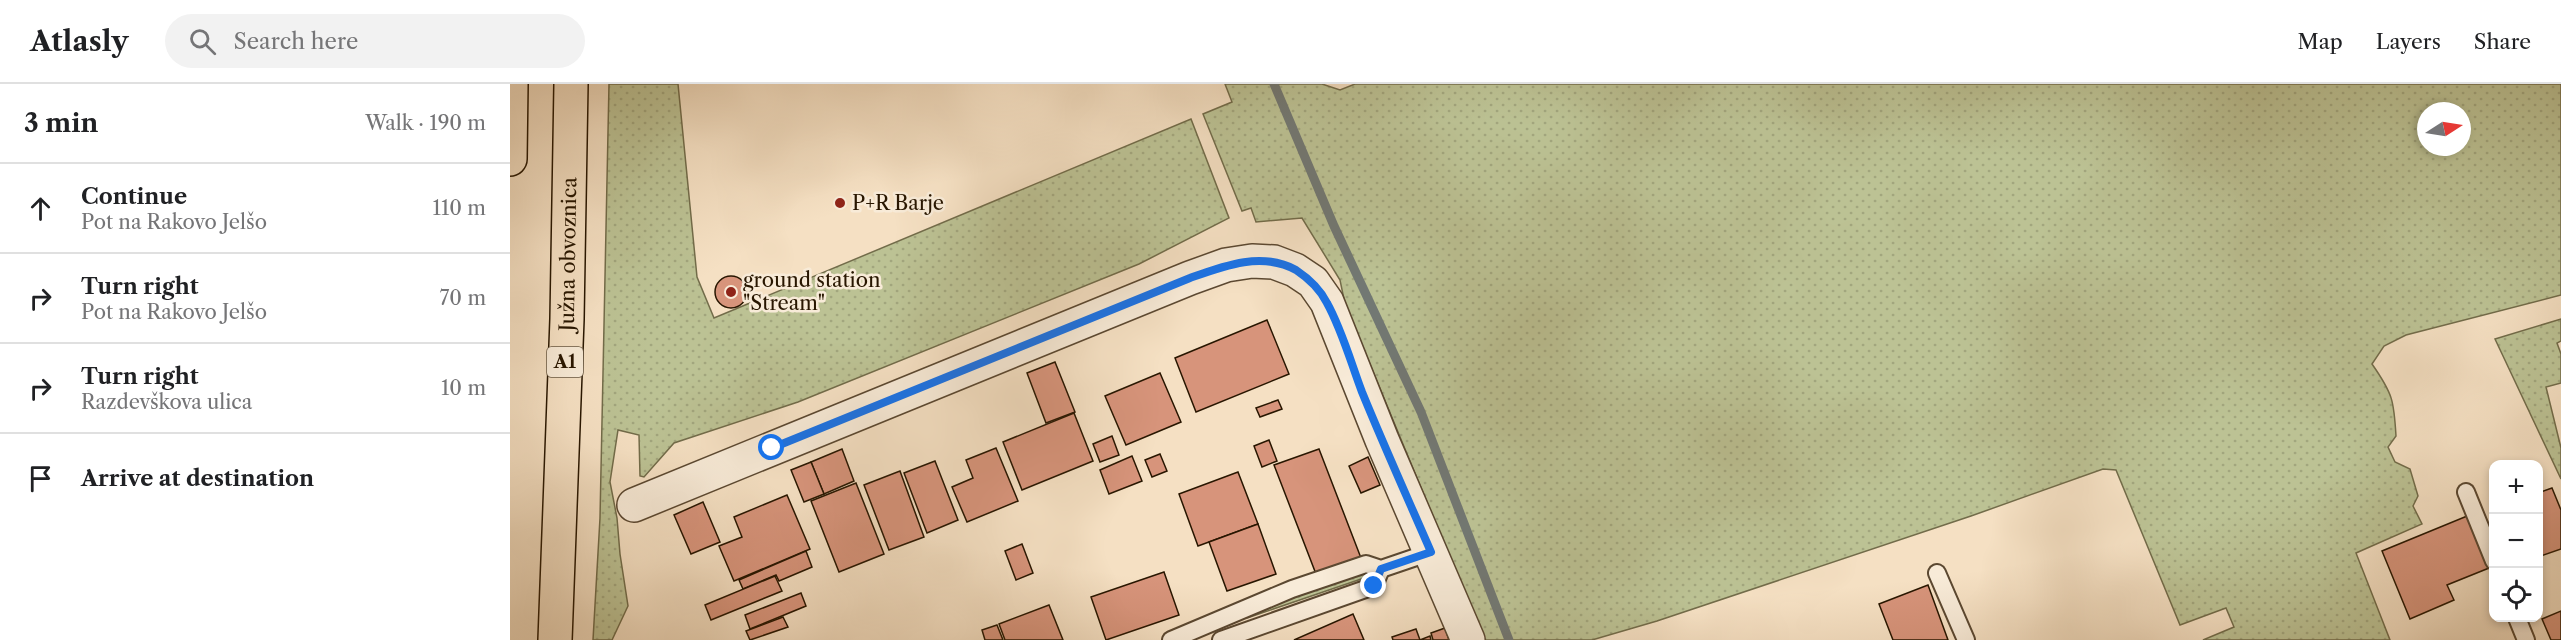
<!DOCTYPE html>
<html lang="en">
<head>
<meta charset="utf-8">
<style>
  body { margin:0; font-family:"Libre Caslon Text",serif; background:#f2f2f2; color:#202124 }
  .controls { position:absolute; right:18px; bottom:18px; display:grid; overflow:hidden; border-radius:12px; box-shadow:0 3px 9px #0003 }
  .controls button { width:54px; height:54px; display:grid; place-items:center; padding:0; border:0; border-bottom:2px solid #e0e0e0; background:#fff; color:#202124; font:30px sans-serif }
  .compass { position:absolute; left:1907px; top:18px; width:54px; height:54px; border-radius:50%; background:#fff; box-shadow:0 3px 9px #0003; rotate:78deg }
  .stop { position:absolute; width:18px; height:18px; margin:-14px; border:4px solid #1a73e8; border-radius:50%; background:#fff }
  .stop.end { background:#1a73e8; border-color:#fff; box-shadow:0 2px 6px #0008 }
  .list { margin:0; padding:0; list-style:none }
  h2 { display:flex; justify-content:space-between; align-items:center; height:78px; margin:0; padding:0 24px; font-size:26px }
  h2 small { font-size:20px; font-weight:400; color:#757577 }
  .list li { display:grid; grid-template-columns:39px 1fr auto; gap:18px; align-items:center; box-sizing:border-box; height:90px; padding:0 24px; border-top:2px solid #e0e0e0 }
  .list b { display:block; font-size:22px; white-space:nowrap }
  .list p { margin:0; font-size:20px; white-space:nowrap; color:#757577 }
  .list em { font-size:20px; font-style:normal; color:#757577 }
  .icon { flex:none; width:33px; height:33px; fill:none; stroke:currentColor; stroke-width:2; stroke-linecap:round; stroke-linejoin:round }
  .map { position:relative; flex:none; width:2051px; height:556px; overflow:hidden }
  header { display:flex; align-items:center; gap:36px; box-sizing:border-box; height:84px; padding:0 30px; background:#fff; border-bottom:2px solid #e0e0e0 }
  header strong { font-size:28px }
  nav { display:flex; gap:33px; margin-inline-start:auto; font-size:21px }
  .search { width:420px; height:54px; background:#f2f2f2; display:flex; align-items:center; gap:15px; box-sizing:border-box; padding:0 21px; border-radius:33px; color:#757577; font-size:22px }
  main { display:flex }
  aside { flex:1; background:#fff }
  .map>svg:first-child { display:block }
  .grass { fill:url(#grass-dots); stroke:#726c4a; stroke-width:1.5; fill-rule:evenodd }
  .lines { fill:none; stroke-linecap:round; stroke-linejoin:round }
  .stream { stroke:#727873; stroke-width:9 }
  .building { fill:#d7947b; stroke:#281600; stroke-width:1.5 }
  .service-casing { stroke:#5b4831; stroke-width:20 }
  .minor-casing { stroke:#5b4831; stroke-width:36 }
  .motorway-casing { stroke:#281600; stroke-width:36 }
  .service { stroke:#f8ebd8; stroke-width:16 }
  .minor { stroke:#f8ebd8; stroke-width:33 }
  .motorway { stroke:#f5e0c3; stroke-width:33 }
  .route { stroke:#1a73e8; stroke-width:8 }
  .poi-dot { fill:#8f2418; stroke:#f8ebd8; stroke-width:2 }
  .labels { text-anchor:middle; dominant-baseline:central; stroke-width:5; stroke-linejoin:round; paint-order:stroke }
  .shield { fill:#f8ebd8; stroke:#665641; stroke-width:1.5 }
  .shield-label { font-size:18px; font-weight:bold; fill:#281600 }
  .poi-label { font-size:20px; fill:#281600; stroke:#f8ebd8; text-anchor:start }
  .street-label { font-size:20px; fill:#281600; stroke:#f8ebd8 }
</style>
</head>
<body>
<header>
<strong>Atlasly</strong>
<div class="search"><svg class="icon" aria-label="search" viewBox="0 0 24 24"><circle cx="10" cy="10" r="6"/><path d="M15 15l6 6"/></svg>Search here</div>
<nav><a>Map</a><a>Layers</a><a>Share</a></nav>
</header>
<main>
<aside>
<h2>3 min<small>Walk · 190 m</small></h2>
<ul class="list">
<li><svg class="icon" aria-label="ahead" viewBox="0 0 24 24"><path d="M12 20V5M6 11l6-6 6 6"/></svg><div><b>Continue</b><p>Pot na Rakovo Jelšo</p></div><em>110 m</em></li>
<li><svg class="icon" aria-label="right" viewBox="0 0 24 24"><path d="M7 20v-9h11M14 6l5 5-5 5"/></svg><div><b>Turn right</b><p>Pot na Rakovo Jelšo</p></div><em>70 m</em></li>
<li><svg class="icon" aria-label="right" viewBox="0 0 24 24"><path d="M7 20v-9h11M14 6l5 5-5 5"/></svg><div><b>Turn right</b><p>Razdevškova ulica</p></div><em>10 m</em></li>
<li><svg class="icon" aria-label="arrive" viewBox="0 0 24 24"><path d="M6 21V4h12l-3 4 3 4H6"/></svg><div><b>Arrive at destination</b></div></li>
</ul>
</aside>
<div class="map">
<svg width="2051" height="556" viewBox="0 0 2051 556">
  <defs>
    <pattern id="grass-dots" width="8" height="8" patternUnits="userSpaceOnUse" patternTransform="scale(1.5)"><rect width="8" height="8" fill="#bcc294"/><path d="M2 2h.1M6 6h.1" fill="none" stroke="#a2a67e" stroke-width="1.8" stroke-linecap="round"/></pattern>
  </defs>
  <rect width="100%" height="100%" fill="#f5e0c3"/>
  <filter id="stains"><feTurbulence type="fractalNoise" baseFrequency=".00333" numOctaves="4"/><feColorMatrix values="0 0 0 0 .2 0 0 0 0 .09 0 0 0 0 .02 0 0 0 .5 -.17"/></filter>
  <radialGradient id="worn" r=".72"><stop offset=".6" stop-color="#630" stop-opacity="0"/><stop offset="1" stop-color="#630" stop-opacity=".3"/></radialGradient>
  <g class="grass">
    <path d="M99 0H168L187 193 204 234 681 35 719 134 629 180 288 318 164 359 134 393 130 392 129 351 108 346 100 398 107 434 110 470 118 522 102 556H83L90 434Z"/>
    <path d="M715 0H812L830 6 845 0H2051V211L1896 251 1874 262 1862 280C1883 310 1884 317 1886 352L1878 363 1885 378 1900 385 1908 412 1903 422 1912 440 1846 469 1880 556H1693L1724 543 1716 524 1670 541 1606 386 1593 385 1461 432 1147 537 1082 556H974L835 220 830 196 792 134 746 138 741 124 732 127 693 30 722 18ZM1916 27H1952V63H1916Z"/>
    <path d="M2051 235V257L2047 259 2051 270V299L2036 303 2051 364V395L1985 255Z"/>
    <path d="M858 487 860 492 737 534 800 506Z"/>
  </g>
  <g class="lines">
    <path class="stream" d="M764 0 824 142 911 328 999 556"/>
  </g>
  <g class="building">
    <circle cx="221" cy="208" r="16"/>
    <path d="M757 236 779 290 686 328 665 274Z"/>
    <path d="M545 278 565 328 536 339 517 289Z"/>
    <path d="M650 289 671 338 616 361 595 312Z"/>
    <path d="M768 316 772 325 750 333 746 324Z"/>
    <path d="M564 329 583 377 512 406 493 358Z"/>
    <path d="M602 352 609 371 590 378 583 360Z"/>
    <path d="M759 356 767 377 752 383 744 362Z"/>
    <path d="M486 364 508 417 457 438 442 403 463 394 456 376Z"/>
    <path d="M332 365 344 397 314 410 301 378Z"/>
    <path d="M809 365 851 474 806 490 764 381Z"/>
    <path d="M650 370 657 387 642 393 635 376Z"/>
    <path d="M622 372 632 397 599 410 590 386Z"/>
    <path d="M858 373 870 401 851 409 839 382Z"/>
    <path d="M425 377 448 436 417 449 394 389Z"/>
    <path d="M301 378 314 410 294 418 281 386Z"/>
    <path d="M390 387 414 453 379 466 354 401Z"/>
    <path d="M728 388 748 440 688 462 669 410Z"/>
    <path d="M346 399 374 470 329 488 301 417Z"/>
    <path d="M2042 404 2051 426V465L2028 473V409Z"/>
    <path d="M277 411 300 465 224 497 209 462 232 453 224 433Z"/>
    <path d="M193 418 210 458 181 470 164 431Z"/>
    <path d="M1962 430 1984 482 1937 501 1944 516 1900 535 1872 467Z"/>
    <path d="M748 440 766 490 717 507 699 458Z"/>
    <path d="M512 460 523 489 506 496 495 467Z"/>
    <path d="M296 467 302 483 269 497 266 491 233 505 229 496Z"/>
    <path d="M654 488 669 531 596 556 581 513Z"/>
    <path d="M265 492 272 507 201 536 195 521Z"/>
    <path d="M1418 501 1438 556H1383L1369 520Z"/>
    <path d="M291 509 296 522 240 545 235 531Z"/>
    <path d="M539 521 553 556H495L489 540Z"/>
    <path d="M2051 527V556H2041L2032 535Z"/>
    <path d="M843 530 854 556H784Z"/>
    <path d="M273 533 278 543 240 556 236 547Z"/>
    <path d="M487 541 493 556H475L472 546Z"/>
    <path d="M935 544 939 556H923L921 549Z"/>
    <path d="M906 545 910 556 920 552 921 556H883L882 553Z"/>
  </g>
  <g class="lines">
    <g class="service-casing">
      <g id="service">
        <path d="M1956 408 1984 477"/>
        <path d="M1427 489 1456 556"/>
        <path d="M2007 534 2016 556"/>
        <path d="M661 556 782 505 856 480 871 485 921 468"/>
        <path d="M711 556 864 502 871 485"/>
      </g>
    </g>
    <g class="minor-casing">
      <path id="minor" d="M124 421 680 194 716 181 742 177 764 178 785 186 803 198 817 218 872 356 958 556"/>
    </g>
    <g class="motorway-casing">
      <g id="motorway">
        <path d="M0 75 1 0"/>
        <path id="s1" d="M45 556 57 235 61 0"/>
      </g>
    </g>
    <use href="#service" class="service"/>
    <use href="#minor" class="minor"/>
    <use href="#motorway" class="motorway"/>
  </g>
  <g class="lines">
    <path class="route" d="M262 364 680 194C713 182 752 167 786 186 798 194 810 205 817 219 832 246 841 279 852 308 874 362 898 415 921 468L871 485 864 502"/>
  </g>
  <g class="poi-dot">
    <circle cx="330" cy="119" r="6"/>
    <circle cx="221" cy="208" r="6"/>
  </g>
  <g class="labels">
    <rect class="shield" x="37" y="263" width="36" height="30" rx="4.5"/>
    <g class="shield-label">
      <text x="55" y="278">A1</text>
    </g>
    <g class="poi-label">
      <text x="342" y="119">P+R Barje</text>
      <text x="233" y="196">ground station<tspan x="233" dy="23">"Stream"</tspan></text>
    </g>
    <g class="street-label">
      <text stroke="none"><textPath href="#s1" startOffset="386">Južna obvoznica</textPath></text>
    </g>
  </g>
  <rect width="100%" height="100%" filter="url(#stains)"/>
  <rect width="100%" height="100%" fill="url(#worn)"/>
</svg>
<div class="controls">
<button>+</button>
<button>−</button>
<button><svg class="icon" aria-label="locate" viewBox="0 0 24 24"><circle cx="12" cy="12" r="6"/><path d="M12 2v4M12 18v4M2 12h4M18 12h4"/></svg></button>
</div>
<svg class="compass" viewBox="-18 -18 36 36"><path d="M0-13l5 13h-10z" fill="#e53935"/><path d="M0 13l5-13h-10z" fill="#757577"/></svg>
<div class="stop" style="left:262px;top:364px"></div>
<div class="stop end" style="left:864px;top:502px"></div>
</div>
</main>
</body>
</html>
